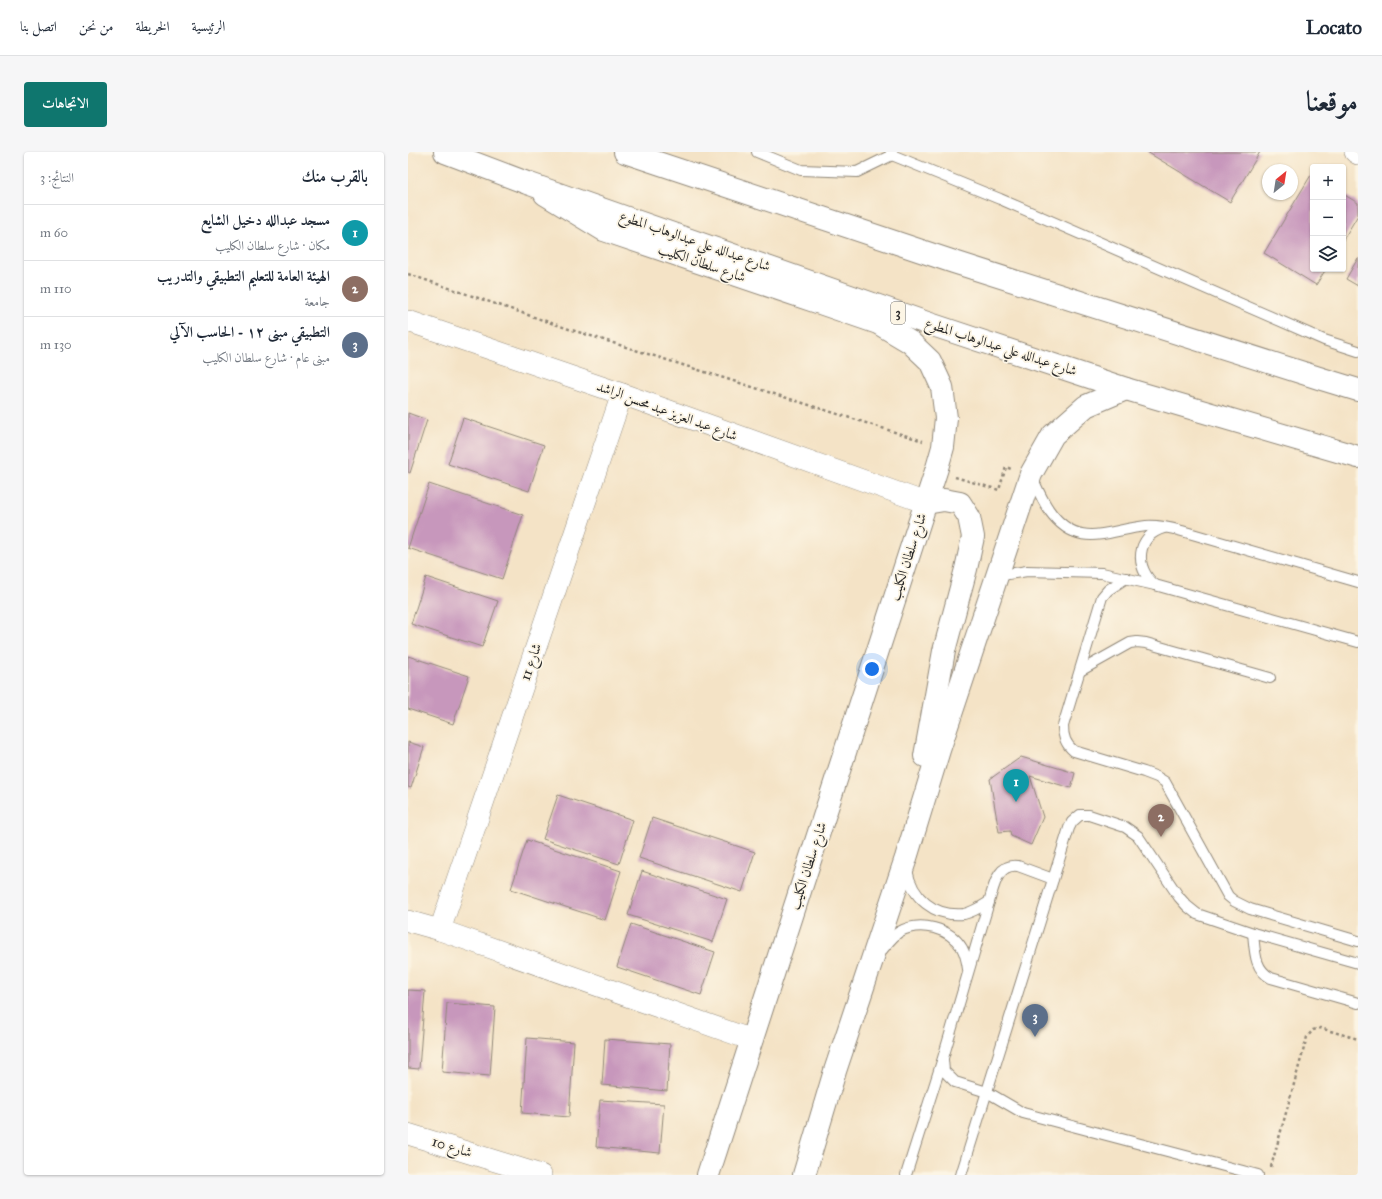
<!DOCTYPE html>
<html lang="ar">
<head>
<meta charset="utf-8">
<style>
  body { margin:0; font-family:"IM FELL Great Primer",Amiri,serif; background:#f6f6f7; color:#1f2937; direction:rtl }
  .controls { position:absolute; right:12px; top:12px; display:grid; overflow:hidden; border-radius:4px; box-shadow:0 1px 3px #0004 }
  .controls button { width:36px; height:36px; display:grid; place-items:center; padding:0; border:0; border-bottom:1px solid #e0e1e3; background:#fff; color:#1f2937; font:20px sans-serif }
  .compass { position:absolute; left:854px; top:12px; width:36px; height:36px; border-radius:50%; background:#fff; box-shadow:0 1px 3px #0004; rotate:30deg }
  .you { position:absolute; left:464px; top:517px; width:14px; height:14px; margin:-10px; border:3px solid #fff; border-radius:50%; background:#1a73e8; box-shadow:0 0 0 6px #1a73e833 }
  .badge { display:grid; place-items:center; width:26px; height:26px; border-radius:50%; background:#0f766e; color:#fff; font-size:13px; font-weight:700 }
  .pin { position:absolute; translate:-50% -33px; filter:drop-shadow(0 1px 2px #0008) }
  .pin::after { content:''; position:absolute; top:21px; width:14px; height:12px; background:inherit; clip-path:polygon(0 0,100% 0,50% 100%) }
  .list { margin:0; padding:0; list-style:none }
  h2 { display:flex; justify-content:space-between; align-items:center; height:52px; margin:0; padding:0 16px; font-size:17px }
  h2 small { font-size:13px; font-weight:400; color:#747a83 }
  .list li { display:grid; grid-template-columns:26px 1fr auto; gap:12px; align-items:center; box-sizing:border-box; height:56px; padding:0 16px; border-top:1px solid #e0e1e3 }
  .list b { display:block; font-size:15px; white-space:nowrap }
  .list p { margin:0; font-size:13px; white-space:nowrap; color:#747a83 }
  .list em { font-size:13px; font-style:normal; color:#747a83 }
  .icon { flex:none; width:22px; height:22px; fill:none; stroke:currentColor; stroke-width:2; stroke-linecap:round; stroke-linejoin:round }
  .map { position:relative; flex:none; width:950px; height:1023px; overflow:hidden; direction:ltr; border-radius:4px }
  header { display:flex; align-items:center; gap:24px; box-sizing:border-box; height:56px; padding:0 20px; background:#fff; border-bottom:1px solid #e0e1e3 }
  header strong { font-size:19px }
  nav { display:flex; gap:22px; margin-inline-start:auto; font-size:14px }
  .intro { display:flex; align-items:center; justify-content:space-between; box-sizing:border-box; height:96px; padding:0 24px }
  h1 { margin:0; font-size:28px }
  .button { padding:10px 18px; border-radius:4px; background:#0f766e; color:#fff; font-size:14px; font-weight:700 }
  main { display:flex; gap:24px; padding:0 24px }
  aside { flex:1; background:#fff; border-radius:4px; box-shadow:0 1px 3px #0004 }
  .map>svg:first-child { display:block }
  .building { fill:#c797bc }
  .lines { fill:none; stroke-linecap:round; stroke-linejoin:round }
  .lane-casing { stroke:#908778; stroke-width:12 }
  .street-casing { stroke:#908778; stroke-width:22 }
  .secondary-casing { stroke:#908778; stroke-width:24 }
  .primary-casing { stroke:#908778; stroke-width:24 }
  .path { stroke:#908778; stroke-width:2.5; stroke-dasharray:3 3; stroke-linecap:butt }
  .lane { stroke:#fff; stroke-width:10 }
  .street { stroke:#fff; stroke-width:21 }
  .secondary { stroke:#fff; stroke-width:22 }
  .primary { stroke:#fff; stroke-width:22 }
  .labels { text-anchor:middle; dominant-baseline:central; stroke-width:3.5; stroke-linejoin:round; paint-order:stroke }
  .shield { fill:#fcf5e5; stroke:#6a6863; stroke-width:1 }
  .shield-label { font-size:13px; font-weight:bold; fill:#2b2b2b }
  .street-label { font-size:14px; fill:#2b2b2b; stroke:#fcf5e5 }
</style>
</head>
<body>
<header>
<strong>Locato</strong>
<nav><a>الرئيسية</a><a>الخريطة</a><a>من نحن</a><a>اتصل بنا</a></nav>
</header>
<div class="intro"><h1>موقعنا</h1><a class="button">الاتجاهات</a></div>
<main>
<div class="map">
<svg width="950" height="1023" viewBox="0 0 950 1023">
  <rect width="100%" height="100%" fill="#fcf5e5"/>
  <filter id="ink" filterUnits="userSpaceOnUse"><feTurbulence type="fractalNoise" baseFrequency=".025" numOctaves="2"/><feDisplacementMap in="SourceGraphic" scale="8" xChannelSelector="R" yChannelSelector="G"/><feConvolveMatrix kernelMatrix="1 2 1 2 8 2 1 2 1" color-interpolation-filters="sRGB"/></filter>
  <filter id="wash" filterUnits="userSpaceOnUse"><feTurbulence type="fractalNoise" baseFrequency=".012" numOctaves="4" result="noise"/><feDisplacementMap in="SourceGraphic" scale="16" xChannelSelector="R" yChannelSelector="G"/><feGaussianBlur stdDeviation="0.9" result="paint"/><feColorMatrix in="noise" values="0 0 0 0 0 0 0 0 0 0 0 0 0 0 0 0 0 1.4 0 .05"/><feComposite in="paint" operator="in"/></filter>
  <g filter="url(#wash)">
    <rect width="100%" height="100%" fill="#f4e3c6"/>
    <g id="blocks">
      <g class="building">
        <path d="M739 0H852L822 50Z"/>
        <path d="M903 23 905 24V117H918L908 133 856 101Z"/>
        <path d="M935 42 950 51V63L935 88Z"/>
        <path d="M950 106V134L938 127Z"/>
        <path d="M0 261 19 268 2 321 0 320Z"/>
        <path d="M55 266 136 293 121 339 40 312Z"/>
        <path d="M21 332 115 363 94 427 0 396Z"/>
        <path d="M18 425 90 449 74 495 3 472Z"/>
        <path d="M0 504 61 524 45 572 0 557Z"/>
        <path d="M0 590 16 595 3 636 0 635Z"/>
        <path d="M613 605 667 621 663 636 622 624 635 665 623 693 603 684 602 679 591 680 582 627Z"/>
        <path d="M150 643 225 668 211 712 135 687Z"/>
        <path d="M244 666 347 700 334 740 231 706Z"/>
        <path d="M119 688 213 719 197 768 103 737Z"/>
        <path d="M234 719 319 747 305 790 220 763Z"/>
        <path d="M223 772 307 800 293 843 209 815Z"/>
        <path d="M0 838 17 839 11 917 0 916Z"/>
        <path d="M39 851 87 855 82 924 34 920Z"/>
        <path d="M119 886 166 890 161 965 114 961Z"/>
        <path d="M197 887 262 892 259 939 194 933Z"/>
        <path d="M192 948 256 952 252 1001 188 995Z"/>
      </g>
    </g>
  </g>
  <g filter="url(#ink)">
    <use href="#blocks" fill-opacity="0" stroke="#908778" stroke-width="1"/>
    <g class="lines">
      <g class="lane-casing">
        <g id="lane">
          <path d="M349 0 393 18 449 20 484 3"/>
          <path d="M483 0 484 3 592 47 916 188 950 199"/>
          <path d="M624 325C629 336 634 348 641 358 670 399 699 378 738 374 750 373 762 376 774 379L950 430"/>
          <path d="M588 424 619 419 694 421 747 433 950 490"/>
          <path d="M718 426 700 438 694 445 655 574C655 584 657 592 666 599L736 620 749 625 757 630 820 744 826 749 842 757 950 789"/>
          <path d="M747 433C726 416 728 384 756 376"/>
          <path d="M672 519 722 491 729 490 738 491 862 526"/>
          <path d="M499 718C504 746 526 765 556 762 565 760 573 755 581 750"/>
          <path d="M845 781C847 799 846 817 863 826L950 851"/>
          <path d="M474 798C479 792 484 785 491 780 512 768 542 776 554 796 558 803 559 810 560 817"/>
          <path d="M535 908 536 919 547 930 579 940 615 961 850 1023"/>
          <path d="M498 1023 535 906 581 750C586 735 589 711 610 714L645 727"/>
          <path d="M553 1023 661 676 664 670 672 663H681L717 675 730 684 771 745 779 754 789 762 845 781 950 811"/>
        </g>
      </g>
      <g class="street-casing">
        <g id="street">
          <path d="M947 0 950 2"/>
          <path d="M0 169 214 242 518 351"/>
          <path d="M0 769 32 778 344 888"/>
          <path d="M32 778 214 242"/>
          <path d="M0 982 133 1023"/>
        </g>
      </g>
      <g class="secondary-casing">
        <g id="secondary">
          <path d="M137 42 196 78 412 151 470 171 502 190 522 209 534 235 538 266 535 295 529 316 300 1023"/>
          <path d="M517 604 536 499 558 417 565 385 561 365 552 351 536 348 518 351"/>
          <path d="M396 1023 427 919 498 706 531 598 623 322 645 283 678 254 718 237"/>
        </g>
      </g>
      <g class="primary-casing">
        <g id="primary">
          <path d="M37 0 119 31 516 170 718 237 950 305"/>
          <path d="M217 0 546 110 914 227 950 238"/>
        </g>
      </g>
      <g class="path">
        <path d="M0 122 161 177 515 289"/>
        <path d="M547 325 591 338 598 315 603 317"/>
        <path d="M863 1015 899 885 905 878 912 876 950 887"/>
      </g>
      <use href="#lane" class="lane"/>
      <use href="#street" class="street"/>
      <use href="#secondary" class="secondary"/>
      <use href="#primary" class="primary"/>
    </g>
  </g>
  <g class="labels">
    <rect class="shield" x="483" y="150" width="14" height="22" rx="3"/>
    <g class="shield-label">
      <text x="490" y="161">3</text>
    </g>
    <g class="street-label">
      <text transform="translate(287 89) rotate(19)">شارع عبدالله علي عبدالوهاب المطوع</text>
      <text transform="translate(294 111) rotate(19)">شارع سلطان الكليب</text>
      <text transform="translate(593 195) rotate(18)">شارع عبدالله علي عبدالوهاب المطوع</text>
      <text transform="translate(259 259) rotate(20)">شارع عبد العزيز عبد محسن الراشد</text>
      <text transform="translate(500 405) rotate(-72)">شارع سلطان الكليب</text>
      <text transform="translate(123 510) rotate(-71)">شارع 11</text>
      <text transform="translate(400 714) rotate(-72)">شارع سلطان الكليب</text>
      <text transform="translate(44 995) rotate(17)">شارع 10</text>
    </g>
  </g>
</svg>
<div class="controls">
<button>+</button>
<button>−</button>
<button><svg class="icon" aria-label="layers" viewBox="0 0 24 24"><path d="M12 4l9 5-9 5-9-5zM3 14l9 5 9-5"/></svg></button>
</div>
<svg class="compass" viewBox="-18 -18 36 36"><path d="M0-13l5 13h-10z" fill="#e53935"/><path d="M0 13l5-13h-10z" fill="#747a83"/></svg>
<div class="you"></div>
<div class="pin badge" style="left:608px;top:650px;background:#0f9aa8">1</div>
<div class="pin badge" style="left:753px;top:685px;background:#8d6e63">2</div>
<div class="pin badge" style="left:627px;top:885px;background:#5c6f8a">3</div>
</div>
<aside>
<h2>بالقرب منك<small>النتائج: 3</small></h2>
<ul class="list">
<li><span class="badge" style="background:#0f9aa8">1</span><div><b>مسجد عبدالله دخيل الشايع</b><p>مكان · شارع سلطان الكليب</p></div><em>60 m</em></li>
<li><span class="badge" style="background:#8d6e63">2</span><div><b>الهيئة العامة للتعليم التطبيقي والتدريب</b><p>جامعة</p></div><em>110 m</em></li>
<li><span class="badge" style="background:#5c6f8a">3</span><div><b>التطبيقي مبنى ١٢ - الحاسب الآلي</b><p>مبنى عام · شارع سلطان الكليب</p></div><em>130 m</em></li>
</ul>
</aside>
</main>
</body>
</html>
